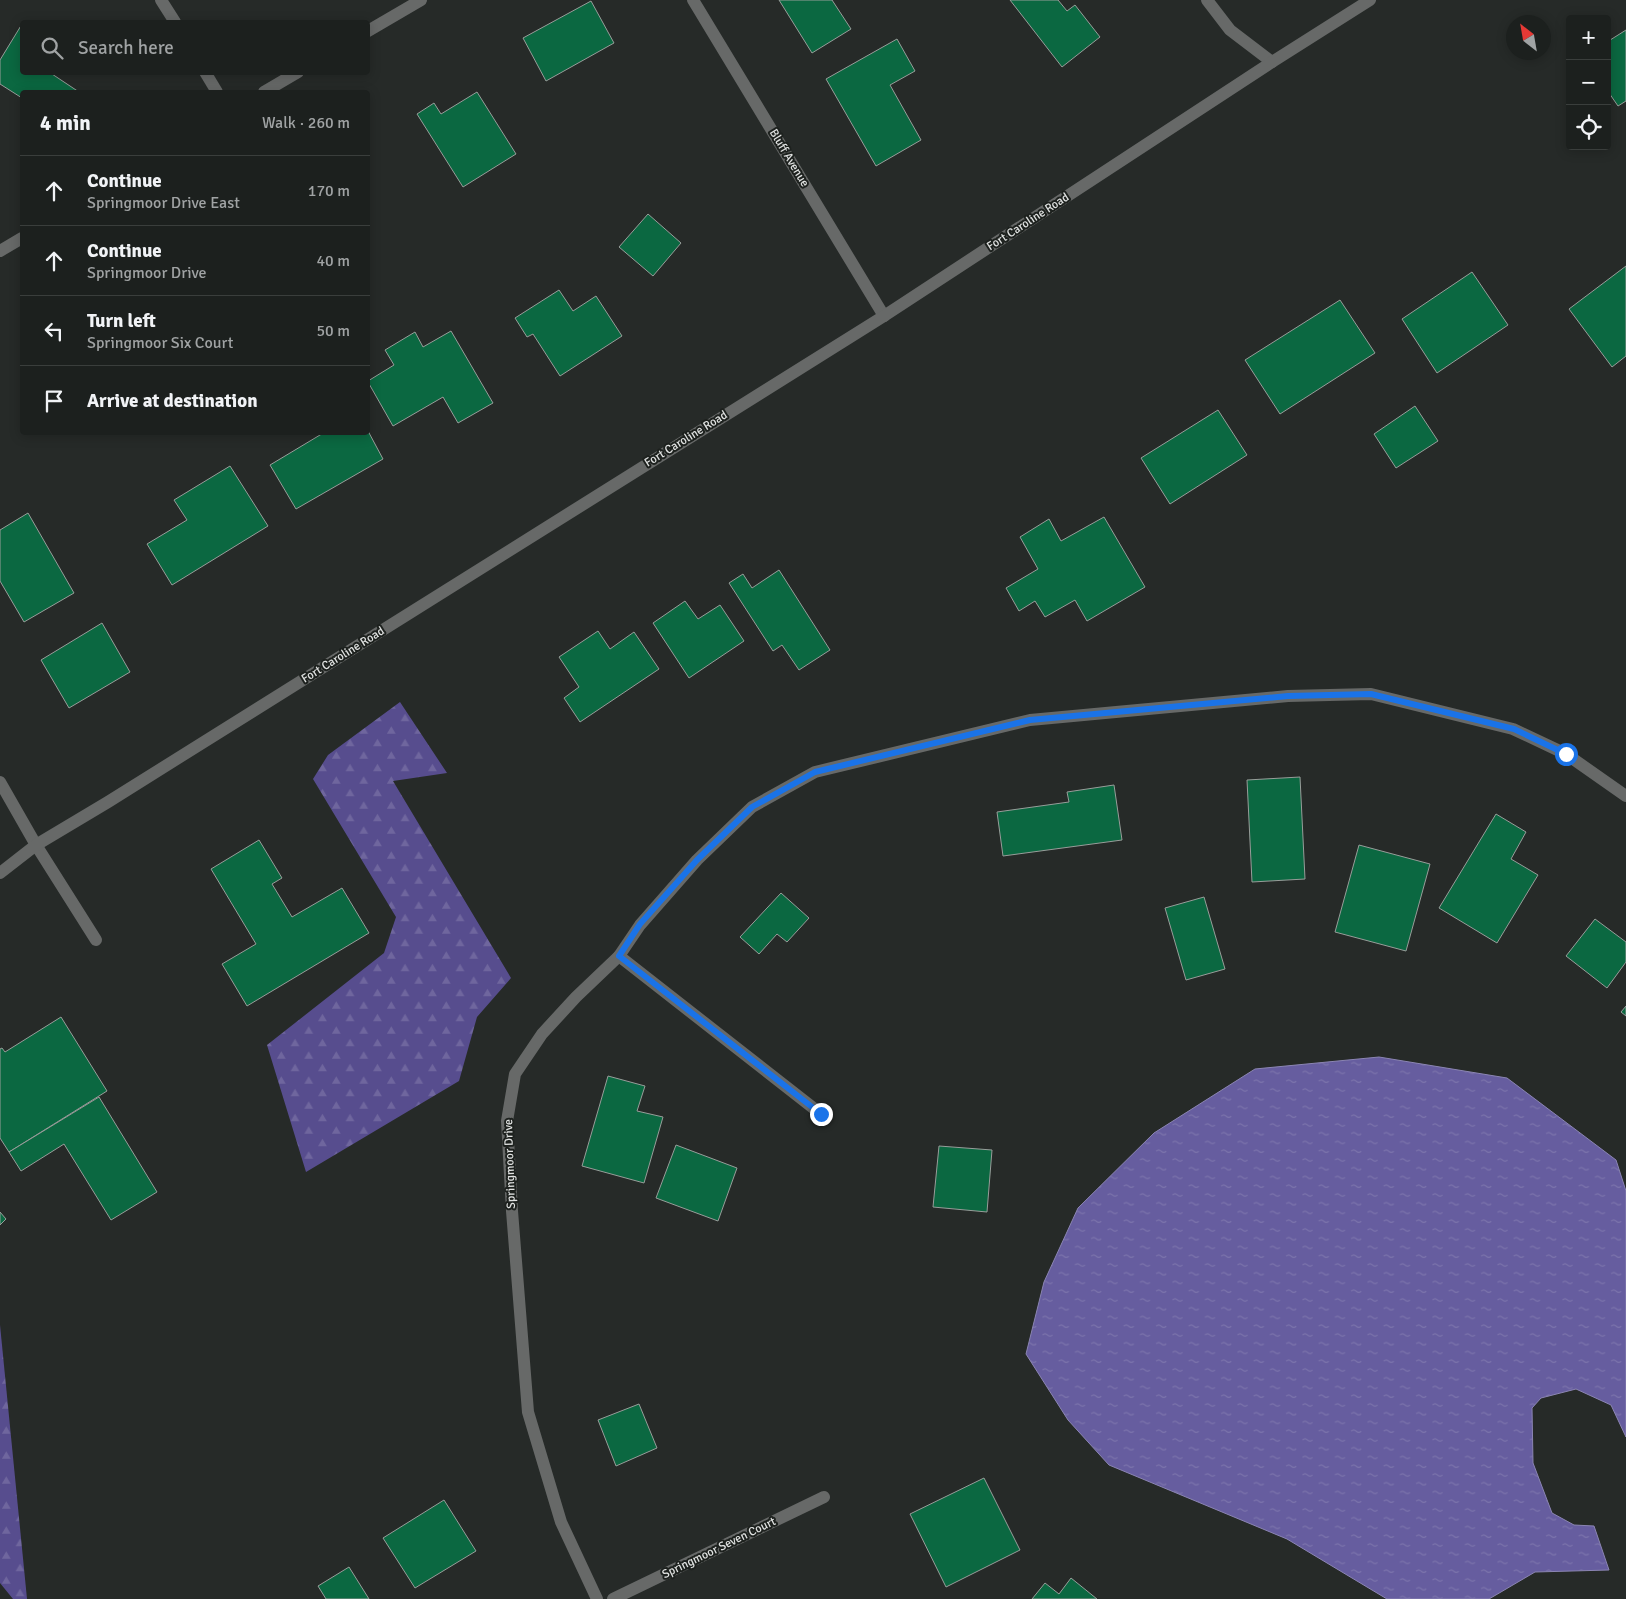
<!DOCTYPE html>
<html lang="en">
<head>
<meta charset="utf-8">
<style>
  body { margin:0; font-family:Signika,sans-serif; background:#292d2b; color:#f1f3f6 }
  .controls { position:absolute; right:15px; top:15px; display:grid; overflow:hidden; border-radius:5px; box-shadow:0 2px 12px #0003 }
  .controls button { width:45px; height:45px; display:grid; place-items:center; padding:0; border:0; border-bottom:1px solid #3a3e3c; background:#1c201e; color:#f1f3f6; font:25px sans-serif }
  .compass { position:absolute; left:1506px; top:15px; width:45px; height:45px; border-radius:50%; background:#1c201e; box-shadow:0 2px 12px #0003; rotate:329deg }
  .stop { position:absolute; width:15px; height:15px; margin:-11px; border:4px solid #1a73e8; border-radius:50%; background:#fff }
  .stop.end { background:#1a73e8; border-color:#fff; box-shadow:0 1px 5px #0008 }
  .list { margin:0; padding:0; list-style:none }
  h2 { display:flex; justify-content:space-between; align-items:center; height:65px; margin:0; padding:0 20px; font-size:21px }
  h2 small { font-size:16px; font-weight:400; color:#a0a3a4 }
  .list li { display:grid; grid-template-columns:32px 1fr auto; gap:15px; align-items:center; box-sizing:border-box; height:70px; padding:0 20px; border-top:1px solid #3a3e3c }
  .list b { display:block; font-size:19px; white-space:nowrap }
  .list p { margin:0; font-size:16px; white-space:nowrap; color:#a0a3a4 }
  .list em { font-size:16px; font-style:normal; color:#a0a3a4 }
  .icon { flex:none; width:28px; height:28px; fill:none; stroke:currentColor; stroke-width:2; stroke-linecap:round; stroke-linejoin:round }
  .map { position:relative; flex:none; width:1626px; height:1599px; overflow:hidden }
  .search { position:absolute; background:#1c201e; box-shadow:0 2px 12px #0003; left:20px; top:20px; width:350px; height:55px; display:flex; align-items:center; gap:12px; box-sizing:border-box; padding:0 18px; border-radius:5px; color:#a0a3a4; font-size:19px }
  .panel { position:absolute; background:#1c201e; box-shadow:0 2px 12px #0003; left:20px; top:90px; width:350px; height:345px; border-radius:5px }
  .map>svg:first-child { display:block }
  .forest { fill:url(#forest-firs) }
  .water { fill:url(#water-ripples); stroke:#8b85b3 }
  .building { fill:#0b6841; stroke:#989d9a }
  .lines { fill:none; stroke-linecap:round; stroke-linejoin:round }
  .service { stroke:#676968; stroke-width:12 }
  .minor { stroke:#676968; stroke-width:12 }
  .tertiary { stroke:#676968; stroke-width:12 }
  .route { stroke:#1a73e8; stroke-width:6 }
  .labels { text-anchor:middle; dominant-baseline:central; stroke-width:4; stroke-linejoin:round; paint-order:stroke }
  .street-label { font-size:12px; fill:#e1e3e2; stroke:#1d211e }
</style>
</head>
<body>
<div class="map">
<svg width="1626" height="1599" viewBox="0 0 1626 1599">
  <defs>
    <pattern id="forest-firs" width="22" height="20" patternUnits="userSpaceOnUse" patternTransform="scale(1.25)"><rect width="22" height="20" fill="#574d8e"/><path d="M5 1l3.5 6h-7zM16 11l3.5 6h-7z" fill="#6f669e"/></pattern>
    <pattern id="water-ripples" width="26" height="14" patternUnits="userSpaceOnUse" patternTransform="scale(1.25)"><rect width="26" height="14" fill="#665d9f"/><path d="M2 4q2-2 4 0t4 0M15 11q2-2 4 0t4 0" fill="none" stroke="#7c74ac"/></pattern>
  </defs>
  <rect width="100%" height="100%" fill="#262a28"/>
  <g class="forest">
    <path d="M400 702 447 773 393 781 511 978 477 1017 459 1081 306 1172 267 1045 384 953 396 917 313 779 328 755Z"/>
    <path d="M0 1325 27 1599H13L0 1583Z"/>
  </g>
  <path class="water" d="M1379 1057 1507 1078 1616 1160 1626 1191V1437L1611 1405 1576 1389 1541 1398 1532 1408 1533 1463 1552 1513 1574 1525 1594 1526 1609 1570 1535 1572 1489 1599H1387L1287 1539 1109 1465 1068 1420 1026 1354 1044 1282 1078 1208 1154 1133 1255 1069Z"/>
  <g class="building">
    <path d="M779 0H832L851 29 812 53Z"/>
    <path d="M1010 0H1058L1067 11 1075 5 1100 37 1062 67Z"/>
    <path d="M591 1 614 43 546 81 523 38Z"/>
    <path d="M22 24V72H49L79 92H22V98L0 84V60Z"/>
    <path d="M1626 30V101L1618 106 1607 90V42Z"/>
    <path d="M897 39 915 71 890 85 921 140 876 166 826 79Z"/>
    <path d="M477 92 516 154 463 187 417 114 434 103 441 114Z"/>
    <path d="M648 214 681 243 653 276 619 247Z"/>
    <path d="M1626 266V356L1612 367 1569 309Z"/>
    <path d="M1472 272 1508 325 1437 373 1402 319Z"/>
    <path d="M559 290 573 311 596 296 622 336 560 376 533 334 527 337 515 318Z"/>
    <path d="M1340 300 1375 353 1280 414 1245 360Z"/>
    <path d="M451 331 493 403 458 423 443 397 393 426 368 382V381L394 365 385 350 415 332 423 347Z"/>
    <path d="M1415 406 1438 441 1396 468 1374 434Z"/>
    <path d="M1218 410 1247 455 1170 504 1141 458Z"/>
    <path d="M368 431 383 459 296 509 270 465 325 432H368Z"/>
    <path d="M230 466 268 526 172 585 147 544 187 520 174 500Z"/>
    <path d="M28 513 74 593 24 622 0 581V530Z"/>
    <path d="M1104 517 1145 587 1087 621 1075 600 1045 617 1035 601 1019 611 1006 588 1038 569 1020 537 1049 519 1061 541Z"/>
    <path d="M779 570 830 650 799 670 782 645 773 651 729 583 743 574 752 588Z"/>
    <path d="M685 601 698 619 720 605 744 641 689 678 653 623Z"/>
    <path d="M102 623 130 672 69 708 41 660Z"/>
    <path d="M598 631 610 649 634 632 659 669 580 722 564 698 579 687 559 657Z"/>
    <path d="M1300 777 1305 879 1252 882 1247 780Z"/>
    <path d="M1114 785 1122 840 1003 856 997 812 1069 802 1067 792Z"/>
    <path d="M1496 814 1526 832 1511 859 1538 875 1497 943 1439 908Z"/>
    <path d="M259 840 282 878 272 884 292 917 342 888 369 933 247 1006 222 964 256 944 211 869Z"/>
    <path d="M1359 845 1430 864 1406 951 1335 932Z"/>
    <path d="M781 893 809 918 787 942 777 934 759 954 740 937Z"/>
    <path d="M1204 897 1225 969 1186 980 1165 908Z"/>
    <path d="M1595 919 1626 942V962L1607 988 1566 956Z"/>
    <path d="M1626 1006V1016L1621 1012Z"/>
    <path d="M61 1017 107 1091 9 1152 0 1138V1049L2 1048 5 1052Z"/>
    <path d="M608 1076 645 1086 637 1111 663 1117 644 1183 582 1166Z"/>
    <path d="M99 1097 157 1192 111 1220 64 1144 21 1171 9 1152Z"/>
    <path d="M676 1145 737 1168 718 1221 656 1198Z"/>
    <path d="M939 1146 992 1150 987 1212 933 1207Z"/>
    <path d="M0 1212 6 1219 0 1225Z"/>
    <path d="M639 1404 657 1448 616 1466 598 1420Z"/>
    <path d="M984 1478 1020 1550 946 1587 910 1514Z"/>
    <path d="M444 1500 476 1551 415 1588 383 1538Z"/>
    <path d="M349 1567 369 1599H326L318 1586Z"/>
    <path d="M1071 1578 1097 1599H1032L1045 1583 1059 1594Z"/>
  </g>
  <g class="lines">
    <path class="service" d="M36 845 96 940"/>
    <g class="minor">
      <path d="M161 0 175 22"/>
      <path d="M693 0 884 316"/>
      <path d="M1207 0 1230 30 1272 62"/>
      <path d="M368 31 421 0"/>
      <path d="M205 72 217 92"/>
      <path d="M264 92 298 72"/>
      <path d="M0 251 22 238"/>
      <path d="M0 782 36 845"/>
      <path d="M619 956 821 1114"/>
      <path d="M597 1599 561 1522 528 1412 512 1211 507 1121 515 1074 542 1034 576 997 619 956 640 925 697 860 752 807 815 772 1030 720 1288 696 1371 694 1513 729 1566 754 1626 796"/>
      <path d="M613 1599 824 1497"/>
    </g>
    <path class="tertiary" d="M0 873 36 845 108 802 884 316 1272 62 1370 0"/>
  </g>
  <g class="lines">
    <path class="route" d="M821 1114 619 956 640 924 697 860 752 807 815 772 1030 720 1288 696 1371 694 1514 729 1566 754"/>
  </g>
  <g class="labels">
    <g class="street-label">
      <text transform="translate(789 158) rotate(59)">Bluff Avenue</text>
      <text transform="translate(1028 222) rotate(-33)">Fort Caroline Road</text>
      <text transform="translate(686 439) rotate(-32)">Fort Caroline Road</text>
      <text transform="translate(343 655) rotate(-32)">Fort Caroline Road</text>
      <text transform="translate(510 1164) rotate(-92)">Springmoor Drive</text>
      <text transform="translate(719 1548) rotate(-26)">Springmoor Seven Court</text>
    </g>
  </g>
</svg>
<div class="controls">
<button>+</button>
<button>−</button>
<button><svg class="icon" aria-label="locate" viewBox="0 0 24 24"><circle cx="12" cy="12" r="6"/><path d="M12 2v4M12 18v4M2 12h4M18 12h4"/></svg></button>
</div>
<svg class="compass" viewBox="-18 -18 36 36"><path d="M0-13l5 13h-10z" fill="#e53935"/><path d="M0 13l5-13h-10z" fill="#a0a3a4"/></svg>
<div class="stop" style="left:1566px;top:754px"></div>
<div class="stop end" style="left:821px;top:1114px"></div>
<div class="search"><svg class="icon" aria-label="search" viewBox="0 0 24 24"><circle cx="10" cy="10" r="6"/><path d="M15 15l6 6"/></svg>Search here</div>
<section class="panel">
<h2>4 min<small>Walk · 260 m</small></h2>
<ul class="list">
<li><svg class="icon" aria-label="ahead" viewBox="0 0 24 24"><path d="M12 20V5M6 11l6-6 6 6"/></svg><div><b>Continue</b><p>Springmoor Drive East</p></div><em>170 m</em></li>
<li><svg class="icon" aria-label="ahead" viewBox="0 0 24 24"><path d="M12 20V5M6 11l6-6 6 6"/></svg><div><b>Continue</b><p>Springmoor Drive</p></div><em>40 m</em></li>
<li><svg class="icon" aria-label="left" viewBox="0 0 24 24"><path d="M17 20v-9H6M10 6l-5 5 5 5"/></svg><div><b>Turn left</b><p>Springmoor Six Court</p></div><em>50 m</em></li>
<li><svg class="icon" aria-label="arrive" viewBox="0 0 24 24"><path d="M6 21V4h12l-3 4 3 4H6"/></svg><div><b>Arrive at destination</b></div></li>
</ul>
</section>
</div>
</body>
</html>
